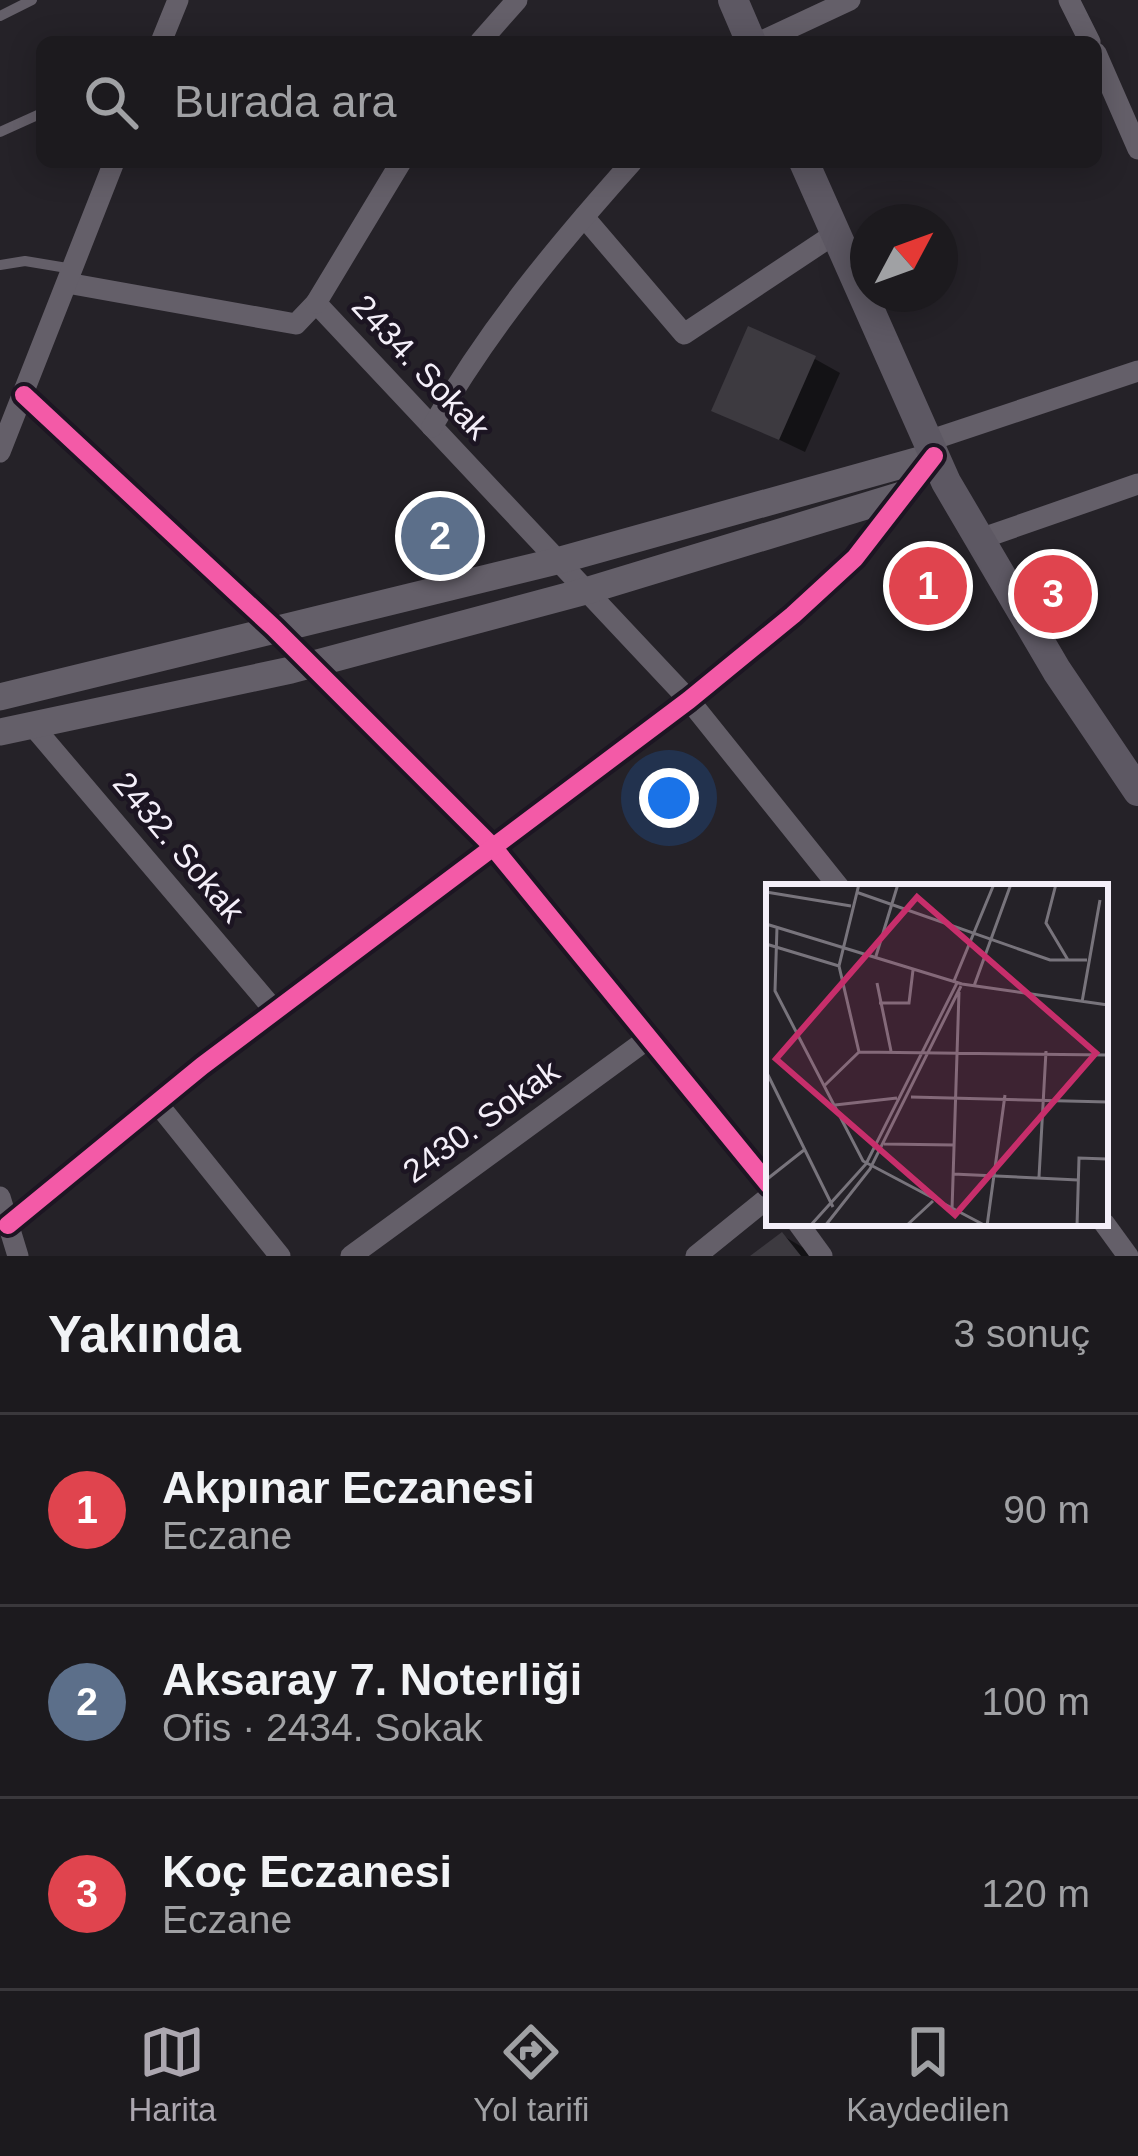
<!DOCTYPE html>
<html lang="tr">
<head>
<meta charset="utf-8">
<style>
  body { margin:0; font-family:Helvetica,sans-serif; background:#252327; color:#f1f3f6 }
  .compass { position:absolute; left:850px; top:204px; width:108px; height:108px; border-radius:50%; background:#1c1a1e; box-shadow:0 6px 30px #0003; rotate:49deg }
  .you { position:absolute; left:669px; top:798px; width:42px; height:42px; margin:-30px; border:9px solid #fff; border-radius:50%; background:#1a73e8; box-shadow:0 0 0 18px #1a73e833 }
  .badge { display:grid; place-items:center; width:78px; height:78px; border-radius:50%; background:#aca7b0; color:#fff; font-size:39px; font-weight:700 }
  .pin { position:absolute; translate:-50% -50%; border:6px solid #fff; box-shadow:0 3px 12px #0006 }
  .list { margin:0; padding:0; list-style:none }
  h2 { display:flex; justify-content:space-between; align-items:center; height:156px; margin:0; padding:0 48px; font-size:51px }
  h2 small { font-size:39px; font-weight:400; color:#a0a1a4 }
  .list li { display:grid; grid-template-columns:78px 1fr auto; gap:36px; align-items:center; box-sizing:border-box; height:192px; padding:0 48px; border-top:3px solid #3a383c }
  .list b { display:block; font-size:45px; white-space:nowrap }
  .list p { margin:0; font-size:39px; white-space:nowrap; color:#a0a1a4 }
  .list em { font-size:39px; font-style:normal; color:#a0a1a4 }
  .icon { flex:none; width:66px; height:66px; fill:none; stroke:currentColor; stroke-width:2; stroke-linecap:round; stroke-linejoin:round }
  .map { position:relative; flex:none; width:1138px; height:1256px; overflow:hidden }
  .search { position:absolute; background:#1c1a1e; box-shadow:0 6px 30px #0003; left:36px; right:36px; top:36px; height:132px; display:flex; align-items:center; gap:30px; box-sizing:border-box; padding:0 42px; border-radius:18px; color:#a0a1a4; font-size:45px }
  .sheet { height:732px; background:#1c1a1e }
  nav { display:flex; justify-content:space-around; align-items:center; box-sizing:border-box; height:168px; border-top:3px solid #3a383c; background:#1c1a1e; font-size:33px; color:#a0a1a4 }
  nav a { display:grid; justify-items:center; gap:6px }
  nav .on { color:#aca7b0 }
  .map>svg:first-child { display:block }
  .shadow { fill:#0007 }
  .building { fill:#3d3a40 }
  .lines { fill:none; stroke-linecap:round; stroke-linejoin:round }
  .service { stroke:#645f69; stroke-width:10 }
  .minor { stroke:#645f69; stroke-width:21 }
  .tertiary { stroke:#645f69; stroke-width:27 }
  .secondary { stroke:#5d5863; stroke-width:30 }
  .cycleway-casing { stroke:#1c1522; stroke-width:26 }
  .cycleway { stroke:#f35aa7; stroke-width:18 }
  .labels { text-anchor:middle; dominant-baseline:central; stroke-width:9; stroke-linejoin:round; paint-order:stroke }
  .street-label { font-size:33px; fill:#f4eff9; stroke:#1c1522 }
  .inset-road { fill:none; stroke:#78747c; stroke-width:3 }
  .view { fill:#c72e6b; fill-opacity:0.15; stroke:#c72e6b; stroke-width:6 }
  .inset-edge { fill:none; stroke:#f4eff9; stroke-width:6 }
</style>
</head>
<body>
<div class="map">
<svg width="1138" height="1256" viewBox="0 0 1138 1256">
  <rect width="100%" height="100%" fill="#252228"/>
  <g class="shadow">
    <path d="M815 359 840 373 805 452 715 409Z"/>
    <path d="M782 1235 807 1250 812 1256H755Z"/>
  </g>
  <g class="building">
    <path d="M748 326 816 356 779 440 711 411Z"/>
    <path d="M782 1232 801 1256H750Z"/>
  </g>
  <g class="lines">
    <g class="service">
      <path d="M0 16 32 0"/>
      <path d="M0 132 42 113"/>
      <path d="M0 265 25 261 73 269"/>
    </g>
    <g class="minor">
      <path d="M1069 0 1090 42"/>
      <path d="M161 42 178 0"/>
      <path d="M480 42 517 0"/>
      <path d="M760 42 850 0"/>
      <path d="M1096 53 1138 149"/>
      <path d="M584 217 684 334 836 233"/>
      <path d="M67 283 296 324 316 303 689 700 839 887"/>
      <path d="M316 303 401 162"/>
      <path d="M24 395 274 628 493 847 769 1185"/>
      <path d="M432 427C488 329 557 246 632 162"/>
      <path d="M928 441 1138 371"/>
      <path d="M0 452 114 162"/>
      <path d="M980 539 1138 484"/>
      <path d="M32 725 275 1011"/>
      <path d="M157 1103 280 1256"/>
      <path d="M0 1197 18 1256"/>
      <path d="M798 1223 822 1256"/>
      <path d="M1104 1223 1128 1256"/>
      <path d="M8 1225 202 1066 689 700 793 615 855 558 934 456"/>
      <path d="M351 1256 649 1038"/>
      <path d="M696 1256 769 1197"/>
    </g>
    <g class="tertiary">
      <path d="M0 697 557 561 934 456"/>
      <path d="M0 732 291 670 586 591 902 495"/>
    </g>
    <g class="secondary">
      <path d="M733 0 751 42"/>
      <path d="M804 162 946 482 1057 671 1138 791"/>
    </g>
    <g class="cycleway-casing">
      <g id="cycleway">
        <path d="M24 395 274 628 493 847 769 1185"/>
        <path d="M8 1225 202 1066 689 700 793 615 855 558 934 456"/>
      </g>
    </g>
    <use href="#cycleway" class="cycleway"/>
  </g>
  <g class="labels">
    <g class="street-label">
      <text transform="translate(421 367) rotate(47)">2434. Sokak</text>
      <text transform="translate(179 847) rotate(50)">2432. Sokak</text>
      <text transform="translate(481 1121) rotate(-36)">2430. Sokak</text>
    </g>
  </g>
  <g transform="translate(766 884)">
    <rect width="342" height="342" fill="#252228"/>
    <path class="inset-road" d="M290 0 280 39 302 76M0 8 85 22M90 8 284 76H321M0 40 196 100 342 121M11 43 9 107 97 277 220 342M0 60 73 82M110 72 132 0M188 97 228 0M111 99 125 167M208 102 245 0M316 118 334 16M113 119H143L147 86M93 168 73 82 93 0M0 187 67 323M59 201 93 168 342 171M145 213 342 218M69 221 131 214M118 260 188 261M187 290 312 296M273 293 280 167M0 296 38 266M186 326 193 108M44 342 100 280 191 99M59 342 104 285 195 102M140 342 167 317M221 342 239 211M311 342 313 274 341 275"/>
    <path class="view" d="M151 13 330 169 189 331 10 175Z"/>
    <rect width="342" height="342" class="inset-edge"/>
  </g>
</svg>
<svg class="compass" viewBox="-18 -18 36 36"><path d="M0-13l5 13h-10z" fill="#e53935"/><path d="M0 13l5-13h-10z" fill="#a0a1a4"/></svg>
<div class="you"></div>
<div class="pin badge" style="left:928px;top:586px;background:#e0444e">1</div>
<div class="pin badge" style="left:440px;top:536px;background:#5c6f8a">2</div>
<div class="pin badge" style="left:1053px;top:594px;background:#e0444e">3</div>
<div class="search"><svg class="icon" aria-label="search" viewBox="0 0 24 24"><circle cx="10" cy="10" r="6"/><path d="M15 15l6 6"/></svg>Burada ara</div>
</div>
<section class="sheet">
<h2>Yakında<small>3 sonuç</small></h2>
<ul class="list">
<li><span class="badge" style="background:#e0444e">1</span><div><b>Akpınar Eczanesi</b><p>Eczane</p></div><em>90 m</em></li>
<li><span class="badge" style="background:#5c6f8a">2</span><div><b>Aksaray 7. Noterliği</b><p>Ofis · 2434. Sokak</p></div><em>100 m</em></li>
<li><span class="badge" style="background:#e0444e">3</span><div><b>Koç Eczanesi</b><p>Eczane</p></div><em>120 m</em></li>
</ul>
</section>
<nav>
<a class="on"><svg class="icon" aria-label="map" viewBox="0 0 24 24"><path d="M3 6l6-2 6 2 6-2v14l-6 2-6-2-6 2zM9 4v14M15 6v14"/></svg>Harita</a>
<a><svg class="icon" aria-label="directions" viewBox="0 0 24 24"><path d="M12 3l9 9-9 9-9-9zM9 14v-3h6M13 9l2 2-2 2"/></svg>Yol tarifi</a>
<a><svg class="icon" aria-label="saved" viewBox="0 0 24 24"><path d="M7 4h10v16l-5-4-5 4z"/></svg>Kaydedilen</a>
</nav>
</body>
</html>
